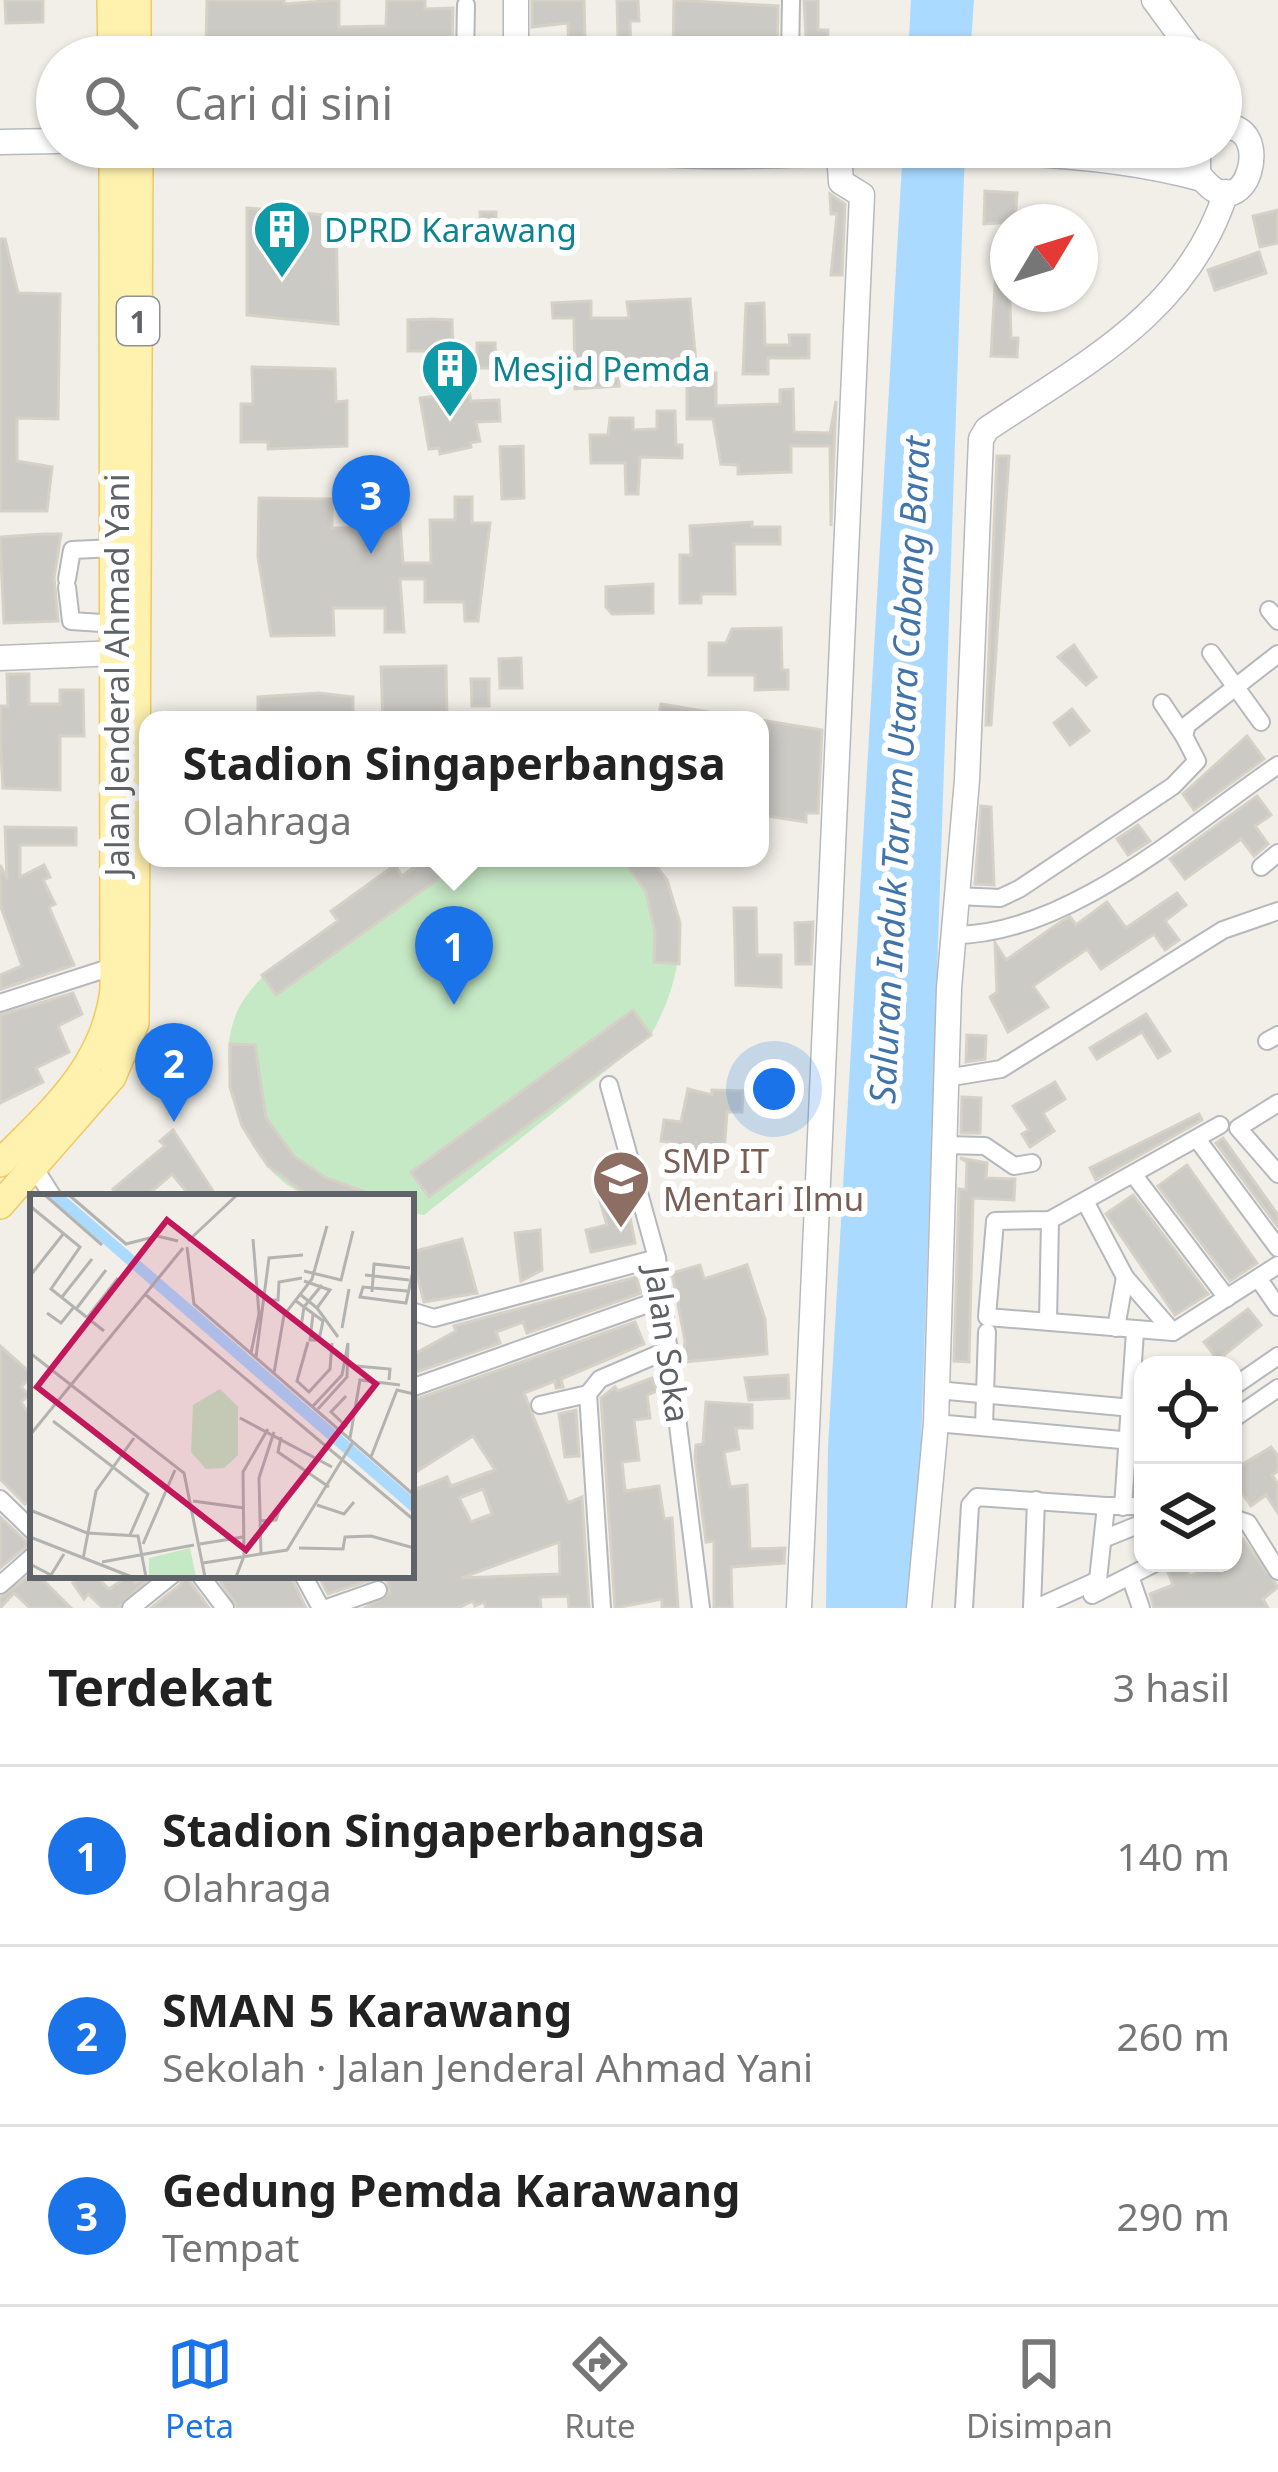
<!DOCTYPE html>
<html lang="id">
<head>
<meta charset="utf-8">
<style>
  body { margin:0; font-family:"Noto Sans",sans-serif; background:#f2f2f2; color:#222 }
  .controls { position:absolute; right:36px; bottom:36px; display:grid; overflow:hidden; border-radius:24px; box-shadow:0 3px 9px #0004 }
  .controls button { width:108px; height:108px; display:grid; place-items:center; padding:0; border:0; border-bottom:3px solid #e0e0e0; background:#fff; color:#222; font:60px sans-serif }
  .compass { position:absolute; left:990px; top:204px; width:108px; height:108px; border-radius:50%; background:#fff; box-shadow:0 3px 9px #0004; rotate:52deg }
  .you { position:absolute; left:774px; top:1089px; width:42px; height:42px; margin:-30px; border:9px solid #fff; border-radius:50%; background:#1a73e8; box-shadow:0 0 0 18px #1a73e833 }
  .badge { display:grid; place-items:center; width:78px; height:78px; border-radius:50%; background:#1a73e8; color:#fff; font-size:39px; font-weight:700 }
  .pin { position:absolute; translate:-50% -99px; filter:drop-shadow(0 3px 6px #0008) }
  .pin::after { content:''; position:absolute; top:63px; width:42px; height:36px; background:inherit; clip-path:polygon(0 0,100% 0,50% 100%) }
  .popup { position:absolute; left:139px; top:711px; width:630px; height:156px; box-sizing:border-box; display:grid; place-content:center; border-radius:24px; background:#fff; filter:drop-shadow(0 3px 9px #0005); font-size:39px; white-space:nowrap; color:#767676 }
  .popup b { font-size:45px; color:#222 }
  .popup::after { content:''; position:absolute; left:50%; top:100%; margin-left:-24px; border:24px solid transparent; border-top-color:#fff }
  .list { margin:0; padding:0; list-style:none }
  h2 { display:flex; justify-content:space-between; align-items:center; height:156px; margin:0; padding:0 48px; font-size:51px }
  h2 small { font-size:39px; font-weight:400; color:#767676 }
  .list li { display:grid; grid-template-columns:78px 1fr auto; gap:36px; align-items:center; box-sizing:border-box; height:180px; padding:0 48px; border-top:3px solid #e0e0e0 }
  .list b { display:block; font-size:45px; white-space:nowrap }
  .list p { margin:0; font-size:39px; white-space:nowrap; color:#767676 }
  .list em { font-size:39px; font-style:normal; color:#767676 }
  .icon { flex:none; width:66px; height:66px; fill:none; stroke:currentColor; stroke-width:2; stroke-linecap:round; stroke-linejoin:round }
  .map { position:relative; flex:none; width:1278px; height:1608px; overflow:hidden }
  .search { position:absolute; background:#fff; box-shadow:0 3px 9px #0004; left:36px; right:36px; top:36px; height:132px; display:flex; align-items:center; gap:30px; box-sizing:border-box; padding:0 42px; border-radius:66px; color:#767676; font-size:45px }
  .sheet { height:696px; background:#fff }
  nav { display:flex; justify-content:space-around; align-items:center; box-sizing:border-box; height:168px; border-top:3px solid #e0e0e0; background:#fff; font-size:33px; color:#767676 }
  nav a { display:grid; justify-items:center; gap:6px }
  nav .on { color:#1a73e8 }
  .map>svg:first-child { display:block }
  .green { fill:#c5e8c5 }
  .water { fill:#aadaff }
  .building { fill:#cccac5; stroke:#d6d1c6; stroke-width:3; fill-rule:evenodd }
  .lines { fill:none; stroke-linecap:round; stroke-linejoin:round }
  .street-casing { stroke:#b5b8bc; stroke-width:20 }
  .secondary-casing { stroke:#b6babf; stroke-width:27 }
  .primary-casing { stroke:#f2c960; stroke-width:30 }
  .street { stroke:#fff; stroke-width:16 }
  .secondary { stroke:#fff; stroke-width:24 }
  .primary { stroke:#fff2af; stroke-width:27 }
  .labels { text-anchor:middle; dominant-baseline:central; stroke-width:12; stroke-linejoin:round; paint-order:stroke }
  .shield { fill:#fff; stroke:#8f9295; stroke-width:3 }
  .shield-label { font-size:30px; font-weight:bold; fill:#5f6368 }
  .culture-label { font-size:33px; fill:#0d838f; stroke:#fff; text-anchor:start }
  .street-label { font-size:33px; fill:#5f6368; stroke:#fff }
  .education-label { font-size:33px; fill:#785e54; stroke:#fff; text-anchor:start }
  .water-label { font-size:36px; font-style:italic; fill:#4174aa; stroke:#fff }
  .inset-road { fill:none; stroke:#b3b3b1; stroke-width:3 }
  .view { fill:#c2185b; fill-opacity:0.15; stroke:#c2185b; stroke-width:6 }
  .inset-edge { fill:none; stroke:#5f6368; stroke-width:6 }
</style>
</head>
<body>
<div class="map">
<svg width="1278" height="1608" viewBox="0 0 1278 1608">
  <rect width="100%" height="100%" fill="#f1efe8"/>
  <path class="green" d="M427 858H650C694 914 683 977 651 1035L424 1215 411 1213V1197C382 1197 336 1206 309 1196 244 1174 208 1064 240 1006 261 968 303 946 337 922L331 911 395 865 403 876Z"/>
  <g class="water">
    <path d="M911 0H974L970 57H908Z"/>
    <path d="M903 147H965L918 1535 911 1608H826L828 1447Z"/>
  </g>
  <g class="building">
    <path d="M5 0H43V22L6 23Z"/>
    <path d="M207 0H284V4L339 0V27L386 26 387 0H425V9L453 8 452 46 436 51V40L343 49 271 46V57H256V51H238V43H206Z"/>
    <path d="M532 0H584L585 40 618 38 617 0H638L639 21H630L631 57H569L568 23 532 27Z"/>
    <path d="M674 0 778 6 777 52 690 50V57H673Z"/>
    <path d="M804 0H818V30H828L827 57H807Z"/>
    <path d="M985 191 1017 193 1015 222 984 224Z"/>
    <path d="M830 194 845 204 842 275H831L837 214H831Z"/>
    <path d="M247 208 336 216 338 324 247 315Z"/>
    <path d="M1278 210V243L1260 247 1253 216Z"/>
    <path d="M480 212H496V240L481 241Z"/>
    <path d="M998 233H1008L1011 338H1018L1017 357 991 356Z"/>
    <path d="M0 239H5L18 293 60 294 58 419 17 418V461L52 467 47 511H0Z"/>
    <path d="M1259 252 1266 273 1215 290 1208 270Z"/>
    <path d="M690 299 696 363H662V373L618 374 619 386 575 389 574 318H553L552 303 591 301V318H629L627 302Z"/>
    <path d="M764 303 765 345H790L789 335H809V358H768V374H743L746 304Z"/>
    <path d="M432 319 452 320 453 351H408V320Z"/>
    <path d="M477 343H495L496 368H477Z"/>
    <path d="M252 367 335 369 336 402 347 401V446L268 449V442H241V404H253Z"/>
    <path d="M687 373H716V406L780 404V390L793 389 794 432 830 433 836 401 831 526 830 446H791V472L738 474V465L721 464 713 419H687Z"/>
    <path d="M469 392 471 401 499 400 500 421 476 422 480 441 470 443 471 447 440 454 439 448 429 449 420 398Z"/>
    <path d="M657 411H675L676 445H682V458L640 457 638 494H626L625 463H591L590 435H608L610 418H633V430L657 429Z"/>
    <path d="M523 446 524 498 502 499 500 447Z"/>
    <path d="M997 456H1009L991 725H986Z"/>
    <path d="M455 497H472V523H490L478 621H465L464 602H425V579H400L404 632H385V608H333L334 635 271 636 258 557 259 498 332 499V528H356V509H399L403 563H431L430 520H455Z"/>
    <path d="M752 522V527H780V544H734L735 594H701V603H680V555H691L690 526Z"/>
    <path d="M45 534H61L54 578 58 621 4 623 0 537Z"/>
    <path d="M653 584V613L612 614 606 607V587Z"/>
    <path d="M781 628 782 670H788V689L755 690V675H709V643H726L732 629Z"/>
    <path d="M1074 645 1096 677 1086 685 1058 657Z"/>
    <path d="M521 658 522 688H500L499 659Z"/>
    <path d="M446 666 447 720H383L381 667Z"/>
    <path d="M7 674H29V704H60V690H83L84 736H60V790L3 788 0 736 1 706H8Z"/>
    <path d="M471 679H489V706H472Z"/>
    <path d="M319 693 353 697V720H258V697Z"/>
    <path d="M661 704 715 713V720H658Z"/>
    <path d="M1072 709 1089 731 1070 745 1054 723Z"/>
    <path d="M760 720 822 730 818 813H806V822L760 815Z"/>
    <path d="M1247 736 1264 759 1194 810 1183 794Z"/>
    <path d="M1257 796 1271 815 1255 826 1268 844 1254 856 1241 839 1185 879 1170 859Z"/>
    <path d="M981 806 991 807 994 885 975 884Z"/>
    <path d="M1138 825 1150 841 1128 855 1117 839Z"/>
    <path d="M5 827 76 828V845H20V877L44 865 50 877 43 880 55 904 49 907 74 965 1 989 0 975 22 966 0 904V865L7 879Z"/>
    <path d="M427 858H468L276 995 262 975 338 921 331 911 395 865 402 876Z"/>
    <path d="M622 858H650L667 880 680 923 679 964 654 962 655 932 646 892Z"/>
    <path d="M1177 893 1186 905 1165 921 1179 940 1165 950 1154 934 1101 969 1087 949 1033 986 1048 1007 1008 1032 990 997 997 992 995 943 1006 960 1062 921 1070 917 1076 925 1107 902 1126 928Z"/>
    <path d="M734 908H756L757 955H781V987L736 985Z"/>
    <path d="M813 922 811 964H796L795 923Z"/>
    <path d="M73 993 82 1014 58 1026 69 1052 36 1068 43 1082 0 1103V1015Z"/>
    <path d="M633 1010 651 1035 429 1197 411 1172Z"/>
    <path d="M1146 1014 1170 1051 1158 1058 1142 1032 1097 1059 1090 1048Z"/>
    <path d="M967 1035 986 1036 985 1059 966 1062Z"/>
    <path d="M230 1044 255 1045 266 1118 294 1156 326 1178 379 1197H311L268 1166 242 1126 230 1087Z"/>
    <path d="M1055 1082 1065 1099 1043 1113 1054 1131 1030 1147 1022 1134 1029 1130 1013 1106Z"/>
    <path d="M688 1089 712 1095V1090L743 1091 742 1112H727L724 1154 690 1151V1170H675V1143L661 1141 664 1120 681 1122Z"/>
    <path d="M962 1097 981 1098 980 1133H961Z"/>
    <path d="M1199 1114 1202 1120 1096 1180 1090 1168Z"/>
    <path d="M173 1130 217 1197H191L172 1174 152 1191 157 1197H119L113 1189 165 1146 160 1141Z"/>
    <path d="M1223 1138 1278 1215V1227L1216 1143Z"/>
    <path d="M960 1158 987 1163 986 1178 1015 1179 1014 1200 973 1198 969 1362 954 1361 959 1189 966 1190 967 1162Z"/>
    <path d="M1187 1165 1257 1263 1230 1281 1158 1186Z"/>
    <path d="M612 1187 620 1213 629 1212 635 1243 591 1252 586 1230 607 1225 597 1191Z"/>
    <path d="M1133 1195 1208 1294 1175 1315 1106 1214Z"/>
    <path d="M540 1230 542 1270 521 1281 515 1233Z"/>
    <path d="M462 1239 477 1293 424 1302 411 1252Z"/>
    <path d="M700 1265 704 1279 747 1265 765 1319 767 1354 683 1362 685 1341 672 1273Z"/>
    <path d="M636 1277 641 1293 527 1333 523 1322 496 1332 500 1343 411 1374V1356L456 1331 454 1326Z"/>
    <path d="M1248 1309 1261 1325 1218 1360 1204 1342Z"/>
    <path d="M635 1322 644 1344 561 1379 563 1387 556 1388 555 1381 524 1393 568 1503 582 1497 589 1608H569L568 1596 540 1597 541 1608H486L484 1602 475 1606 473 1601 458 1608H365L390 1593 387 1581 379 1577 328 1594 318 1575H411V1491L447 1477 451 1486 495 1470 473 1436 411 1475V1401ZM483 1489 492 1514 471 1522 459 1498ZM559 1542 560 1574 461 1578Z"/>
    <path d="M0 1346 33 1375 21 1387 29 1395 21 1402 33 1420V1499L25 1504 0 1479Z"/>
    <path d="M788 1375 789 1398 749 1400 745 1378Z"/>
    <path d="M652 1378 657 1391 647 1395 650 1418 634 1420 639 1460 622 1462 625 1491 659 1486 664 1519 672 1518 678 1608H662V1599L615 1608 601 1398 615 1387 618 1391Z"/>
    <path d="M706 1402 752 1405V1428H736L739 1449 724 1452 730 1487 747 1485 750 1549 785 1548 784 1563 731 1567 732 1608H714V1541L706 1542 695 1457 696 1445 703 1444Z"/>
    <path d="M576 1410 579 1456 565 1457 559 1414Z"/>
    <path d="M1271 1447 1278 1456V1471L1272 1475 1278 1484V1513L1266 1495 1251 1506 1241 1492 1233 1497V1470Z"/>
    <path d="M0 1517 29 1544 0 1568Z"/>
    <path d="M1243 1539 1278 1587 1263 1599 1268 1608H1154L1150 1594 1173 1585 1168 1572 1185 1565 1189 1576 1233 1563V1546Z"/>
    <path d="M33 1573 38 1575 71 1608H30L14 1593 0 1608V1598Z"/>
    <path d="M83 1575H94L109 1589 130 1575 135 1583 152 1575 118 1608H103L88 1594 84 1599 73 1583Z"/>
    <path d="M185 1575 209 1608H151L180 1585Z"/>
    <path d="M216 1575H290L306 1608H238Z"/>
  </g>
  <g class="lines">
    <g class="street-casing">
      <g id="street">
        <path d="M465 57 466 5"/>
        <path d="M790 57 791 0"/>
        <path d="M67 579 72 550 116 548"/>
        <path d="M67 587 71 621 117 624"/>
        <path d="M1269 610 1278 621"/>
        <path d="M1211 653 1261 722"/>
        <path d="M1162 703 1184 736"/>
        <path d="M1261 867 1278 853"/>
        <path d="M957 896 1000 898 1019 889 1173 786 1197 761 1184 736 1187 725 1278 654"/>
        <path d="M954 935C1068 935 1187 827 1278 765"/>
        <path d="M0 1003 115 966"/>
        <path d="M1267 1041 1278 1035"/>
        <path d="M946 1078 1001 1069 1223 930 1278 911"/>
        <path d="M609 1085 657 1258 701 1608"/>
        <path d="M1278 1103 1238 1128 1278 1174"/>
        <path d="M1220 1125 1050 1220 995 1221 987 1317 1173 1332 1278 1265"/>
        <path d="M1197 1139 1278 1248"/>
        <path d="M945 1145 985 1146 1014 1166 1032 1163"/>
        <path d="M34 1167 53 1197"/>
        <path d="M1133 1174 1227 1298"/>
        <path d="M1086 1203 1125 1277 1173 1332"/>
        <path d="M1258 1278 1278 1307"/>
        <path d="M411 1311 434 1318 657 1258"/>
        <path d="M1048 1321 1050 1220"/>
        <path d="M1116 1328 1125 1277"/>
        <path d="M1233 1387 1278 1356"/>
        <path d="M411 1388 662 1299"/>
        <path d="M937 1390 1143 1409"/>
        <path d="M540 1405 588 1394"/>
        <path d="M1233 1419 1278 1388"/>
        <path d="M936 1423 1143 1442"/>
        <path d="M984 1426 987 1332"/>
        <path d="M0 1499 33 1531"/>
        <path d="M1123 1507 1135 1332"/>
        <path d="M1233 1518 1248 1523 1278 1571"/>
        <path d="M1103 1539 1143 1523"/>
        <path d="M200 1575 225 1608"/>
        <path d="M303 1575 321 1608"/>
        <path d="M1130 1576 1141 1608"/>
        <path d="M0 1585 33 1556"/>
        <path d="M1092 1595 1155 1563"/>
        <path d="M131 1608 172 1575"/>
        <path d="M327 1608 378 1590"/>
        <path d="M602 1608 588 1394 600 1379 670 1349"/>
        <path d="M964 1608 970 1505 977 1497 1106 1506"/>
        <path d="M1032 1608 1036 1500"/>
        <path d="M1036 1608 1098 1580 1106 1506H1143"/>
      </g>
    </g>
    <g class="secondary-casing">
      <g id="secondary">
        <path d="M516 0V57"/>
        <path d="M1154 0 1196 57"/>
        <path d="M0 142 57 141"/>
        <path d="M552 147C607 150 662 156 717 156 871 156 1055 138 1202 179"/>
        <path d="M1198 147V173C1246 241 1278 119 1221 127"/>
        <path d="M123 148 200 147"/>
        <path d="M0 658 117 653"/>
        <path d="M799 1608 862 195 841 182 839 152"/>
        <path d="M919 1608 936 1423 949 988 967 780 981 439 987 429C1084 364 1188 312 1226 192"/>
      </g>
    </g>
    <g class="primary-casing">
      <g id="primary">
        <path d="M111 0 112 57"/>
        <path d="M137 0V57"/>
        <path d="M0 1163C52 1111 105 1066 114 990L113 147"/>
        <path d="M0 1205 112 1077 135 1023 139 147"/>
      </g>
    </g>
    <use href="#street" class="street"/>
    <use href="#secondary" class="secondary"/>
    <use href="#primary" class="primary"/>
  </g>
  <defs>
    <g id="building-pin" transform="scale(3)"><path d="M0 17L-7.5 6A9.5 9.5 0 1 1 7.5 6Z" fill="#0f9aa8" stroke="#fff"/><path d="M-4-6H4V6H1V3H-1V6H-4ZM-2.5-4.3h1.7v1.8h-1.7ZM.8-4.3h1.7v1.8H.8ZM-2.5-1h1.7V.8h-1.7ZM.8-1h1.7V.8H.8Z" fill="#fff"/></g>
    <g id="school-pin" transform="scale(3)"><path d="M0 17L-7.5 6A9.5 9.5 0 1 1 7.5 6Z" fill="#8d6e63" stroke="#fff"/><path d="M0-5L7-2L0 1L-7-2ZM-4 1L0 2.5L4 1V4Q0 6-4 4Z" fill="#fff"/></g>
  </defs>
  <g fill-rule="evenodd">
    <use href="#building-pin" x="282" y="229"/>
    <use href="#building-pin" x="450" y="368"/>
    <use href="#school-pin" x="621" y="1179"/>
  </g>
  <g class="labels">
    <rect class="shield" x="117" y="297" width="42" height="48" rx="9"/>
    <g class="shield-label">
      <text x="138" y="321">1</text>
    </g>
    <g class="culture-label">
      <text x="324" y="229">DPRD Karawang</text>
      <text x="492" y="368">Mesjid Pemda</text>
    </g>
    <g class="street-label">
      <text transform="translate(116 675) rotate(-90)">Jalan Jenderal Ahmad Yani</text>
      <text transform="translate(668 1344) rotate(82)">Jalan Soka</text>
    </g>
    <g class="education-label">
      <text x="663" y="1160">SMP IT<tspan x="663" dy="38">Mentari Ilmu</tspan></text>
    </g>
    <g class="water-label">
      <text transform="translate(899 770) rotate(-87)">Saluran Induk Tarum Utara Cabang Barat</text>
    </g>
  </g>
  <g transform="translate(30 1194)">
    <rect width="384" height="384" fill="#f1efe8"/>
    <path d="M190 195 208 213V261L194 274 176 275 161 258 163 211ZM160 354 166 383H119V364Z" fill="#c5e8c5"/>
    <path d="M17 1H34L384 304V320Z" fill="#aadaff"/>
    <path class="inset-road" d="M15 1 72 51M39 1 96 50 127 42 148 47M0 12 50 53 21 95 74 137M158 47 207 1M157 53 164 110 384 301M274 77 311 86 323 37M335 81 379 86M0 82 34 39M377 97 333 93 330 103 376 109 384 72M342 98 344 70 380 74M116 101 384 326M271 101 287 114 300 96 274 87M32 103 62 65M237 106H248L249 88 272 84M266 107 293 127 289 146H280L283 120M287 114 308 143 303 136M46 115 76 76M17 119 31 129 44 113M57 124 88 84M271 133 274 113 292 91M312 134 319 95M278 148 267 187 279 198 300 175 302 149M0 159 154 279 175 383M221 159 229 120 223 45M226 163 239 64 273 61M326 172 360 175 359 186M244 179 254 121 282 85 297 32M316 202 301 218 317 233M283 212 312 181 318 149 317 183 288 215M210 224 302 273M23 227 118 300 100 341M0 241 153 54M251 243 248 258 299 293M320 244 330 186 370 191M341 263 367 196 384 200M163 307 214 314M287 311 314 320 324 308M0 316 57 339 108 342 116 383M229 327 246 326 253 305M0 343 102 383M113 350 145 276M170 350 213 343M269 354 313 355 315 343 341 342 384 354M231 360 229 284 244 238M53 365 66 297 104 244M72 368 164 351M173 369 257 356 323 248M0 370 21 381 34 360M206 383 214 362 213 278 238 235"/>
    <path class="view" d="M137 26 346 190 216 356 7 193Z"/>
    <rect width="384" height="384" class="inset-edge"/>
  </g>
</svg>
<div class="controls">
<button><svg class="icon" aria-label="locate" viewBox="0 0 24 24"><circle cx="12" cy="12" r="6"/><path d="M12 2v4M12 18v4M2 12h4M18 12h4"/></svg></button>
<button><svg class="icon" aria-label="layers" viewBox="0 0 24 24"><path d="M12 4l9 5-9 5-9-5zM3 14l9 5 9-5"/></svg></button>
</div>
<svg class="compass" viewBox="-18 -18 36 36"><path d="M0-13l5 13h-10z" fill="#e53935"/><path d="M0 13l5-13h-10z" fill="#767676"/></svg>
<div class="you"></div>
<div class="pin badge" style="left:454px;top:1005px">1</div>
<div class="popup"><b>Stadion Singaperbangsa</b>Olahraga</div>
<div class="pin badge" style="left:174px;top:1122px">2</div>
<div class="pin badge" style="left:371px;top:554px">3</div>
<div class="search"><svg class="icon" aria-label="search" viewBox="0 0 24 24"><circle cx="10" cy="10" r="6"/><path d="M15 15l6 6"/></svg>Cari di sini</div>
</div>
<section class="sheet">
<h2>Terdekat<small>3 hasil</small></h2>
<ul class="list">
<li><span class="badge">1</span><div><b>Stadion Singaperbangsa</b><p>Olahraga</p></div><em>140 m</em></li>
<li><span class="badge">2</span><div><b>SMAN 5 Karawang</b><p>Sekolah · Jalan Jenderal Ahmad Yani</p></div><em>260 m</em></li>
<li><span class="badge">3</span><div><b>Gedung Pemda Karawang</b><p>Tempat</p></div><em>290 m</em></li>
</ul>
</section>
<nav>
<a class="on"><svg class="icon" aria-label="map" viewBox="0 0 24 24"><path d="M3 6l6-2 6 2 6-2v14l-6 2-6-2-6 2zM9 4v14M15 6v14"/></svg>Peta</a>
<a><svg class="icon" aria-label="directions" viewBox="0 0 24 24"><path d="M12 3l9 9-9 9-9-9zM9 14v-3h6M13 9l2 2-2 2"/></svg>Rute</a>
<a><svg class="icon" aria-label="saved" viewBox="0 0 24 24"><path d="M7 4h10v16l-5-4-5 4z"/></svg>Disimpan</a>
</nav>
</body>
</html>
